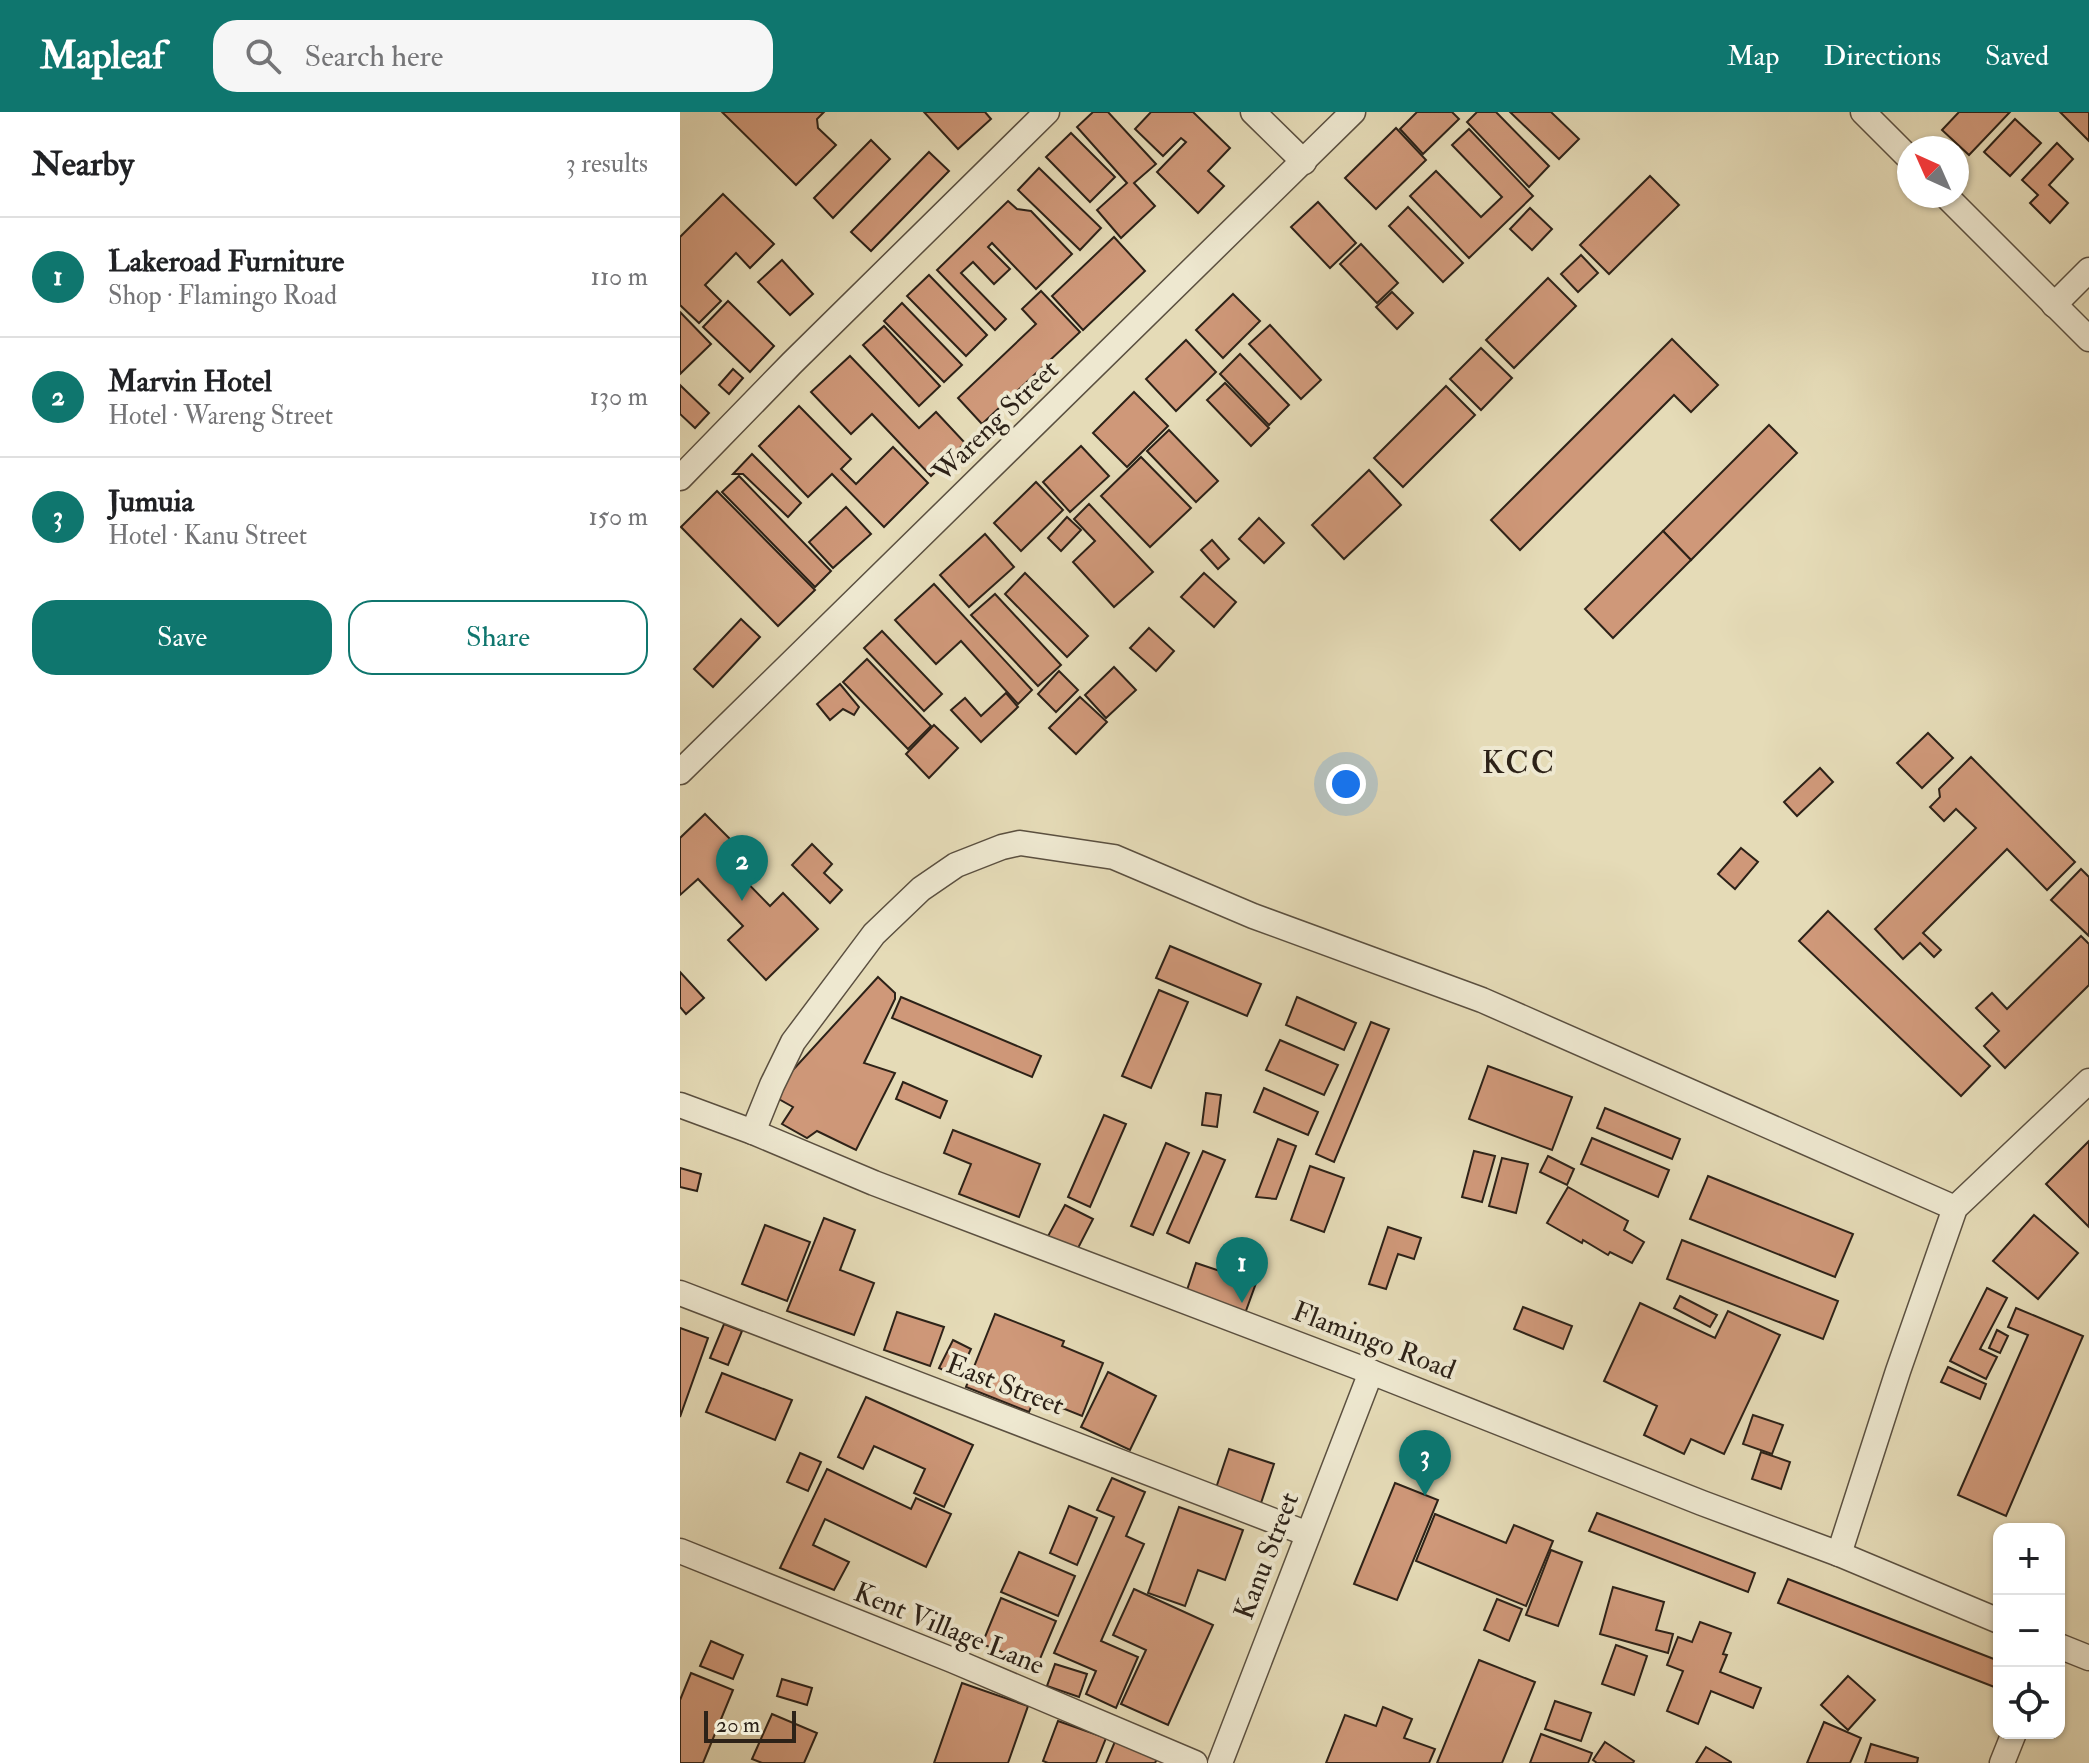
<!DOCTYPE html>
<html lang="en">
<head>
<meta charset="utf-8">
<style>
  body { margin:0; font-family:"IM FELL Double Pica",serif; background:#f6f6f6; color:#202124 }
  .controls { position:absolute; right:24px; bottom:24px; display:grid; overflow:hidden; border-radius:16px; box-shadow:0 2px 6px #0004 }
  .controls button { width:72px; height:72px; display:grid; place-items:center; padding:0; border:0; border-bottom:2px solid #e0e0e0; background:#fff; color:#202124; font:40px sans-serif }
  .compass { position:absolute; left:1217px; top:24px; width:72px; height:72px; border-radius:50%; background:#fff; box-shadow:0 2px 6px #0004; rotate:315deg }
  .scale { position:absolute; left:24px; bottom:20px; width:92px; box-sizing:border-box; padding-left:8px; border:4px solid #2d2218; border-top:0; font-size:22px; line-height:28px; white-space:nowrap; color:#2d2218; -webkit-text-stroke:6px #eee8d0; paint-order:stroke }
  .you { position:absolute; left:666px; top:672px; width:28px; height:28px; margin:-20px; border:6px solid #fff; border-radius:50%; background:#1a73e8; box-shadow:0 0 0 12px #1a73e833 }
  .badge { display:grid; place-items:center; width:52px; height:52px; border-radius:50%; background:#0f766e; color:#fff; font-size:26px; font-weight:700 }
  .pin { position:absolute; translate:-50% -66px; filter:drop-shadow(0 2px 4px #0008) }
  .pin::after { content:''; position:absolute; top:42px; width:28px; height:24px; background:inherit; clip-path:polygon(0 0,100% 0,50% 100%) }
  .list { margin:0; padding:0; list-style:none }
  h2 { display:flex; justify-content:space-between; align-items:center; height:104px; margin:0; padding:0 32px; font-size:34px }
  h2 small { font-size:26px; font-weight:400; color:#757577 }
  .list li { display:grid; grid-template-columns:52px 1fr auto; gap:24px; align-items:center; box-sizing:border-box; height:120px; padding:0 32px; border-top:2px solid #e0e0e0 }
  .list b { display:block; font-size:30px; white-space:nowrap }
  .list p { margin:0; font-size:26px; white-space:nowrap; color:#757577 }
  .list em { font-size:26px; font-style:normal; color:#757577 }
  .actions { display:flex; gap:16px; padding:24px 32px }
  .actions a { flex:1; padding:18px 0; border:2px solid #0f766e; border-radius:24px; text-align:center; font-size:28px; color:#0f766e }
  .actions .main { background:#0f766e; color:#fff }
  .icon { flex:none; width:44px; height:44px; fill:none; stroke:currentColor; stroke-width:2; stroke-linecap:round; stroke-linejoin:round }
  .map { position:relative; flex:none; width:1409px; height:1651px; overflow:hidden }
  header { display:flex; align-items:center; gap:48px; box-sizing:border-box; height:112px; padding:0 40px; background:#0f766e; color:#fff }
  header strong { font-size:38px }
  nav { display:flex; gap:44px; margin-inline-start:auto; font-size:28px }
  .search { width:560px; height:72px; background:#f6f6f6; display:flex; align-items:center; gap:20px; box-sizing:border-box; padding:0 28px; border-radius:24px; color:#757577; font-size:30px }
  main { display:flex }
  aside { flex:1; background:#fff }
  .map>svg:first-child { display:block }
  .building { fill:#cf9879; stroke:#2d2218; stroke-width:2 }
  .lines { fill:none; stroke-linecap:round; stroke-linejoin:round }
  .street-casing { stroke:#5b5040; stroke-width:27 }
  .street { stroke:#eee8d0; stroke-width:24 }
  .labels { text-anchor:middle; dominant-baseline:central; stroke-width:8; stroke-linejoin:round; paint-order:stroke }
  .street-label { font-size:28px; fill:#2d2218; stroke:#eee8d0 }
  .quarter-label { font-size:32px; letter-spacing:2px; fill:#2d2218; stroke:#eee8d0 }
</style>
</head>
<body>
<header>
<strong>Mapleaf</strong>
<div class="search"><svg class="icon" aria-label="search" viewBox="0 0 24 24"><circle cx="10" cy="10" r="6"/><path d="M15 15l6 6"/></svg>Search here</div>
<nav><a>Map</a><a>Directions</a><a>Saved</a></nav>
</header>
<main>
<aside>
<h2>Nearby<small>3 results</small></h2>
<ul class="list">
<li><span class="badge">1</span><div><b>Lakeroad Furniture</b><p>Shop · Flamingo Road</p></div><em>110 m</em></li>
<li><span class="badge">2</span><div><b>Marvin Hotel</b><p>Hotel · Wareng Street</p></div><em>130 m</em></li>
<li><span class="badge">3</span><div><b>Jumuia</b><p>Hotel · Kanu Street</p></div><em>150 m</em></li>
</ul>
<div class="actions"><a class="main">Save</a><a>Share</a></div>
</aside>
<div class="map">
<svg width="1409" height="1651" viewBox="0 0 1409 1651">
  <rect width="100%" height="100%" fill="#e5dbb7"/>
  <filter id="stains"><feTurbulence type="fractalNoise" baseFrequency=".0025" numOctaves="4"/><feColorMatrix values="0 0 0 0 .2 0 0 0 0 .09 0 0 0 0 .02 0 0 0 .5 -.17"/></filter>
  <radialGradient id="worn" r=".72"><stop offset=".6" stop-color="#630" stop-opacity="0"/><stop offset="1" stop-color="#630" stop-opacity=".3"/></radialGradient>
  <g class="building">
    <path d="M42 0H144L137 7 138 16 156 33 116 73Z"/>
    <path d="M244 0H305L311 7 278 37Z"/>
    <path d="M413 0H428L476 52 454 71 475 94 441 126 417 98 447 71 397 15Z"/>
    <path d="M471 0H513L550 36 528 59 544 74 518 101 477 60 506 30 501 26 483 44 455 17Z"/>
    <path d="M737 0H772L779 7 743 42 720 17Z"/>
    <path d="M797 0H816L869 54 849 75 787 10Z"/>
    <path d="M830 0H871L899 27 879 47Z"/>
    <path d="M1279 0H1330L1289 43 1262 18Z"/>
    <path d="M1380 0H1409V29Z"/>
    <path d="M1335 7 1361 31 1330 64 1304 40Z"/>
    <path d="M716 16 746 48 696 97 665 66Z"/>
    <path d="M789 17 853 84 789 146 730 84 756 59 801 105 822 85 772 33Z"/>
    <path d="M391 21 435 65 410 90 366 45Z"/>
    <path d="M191 28 210 47 153 106 134 86Z"/>
    <path d="M1377 31 1393 47 1369 73 1388 91 1370 111 1350 91 1358 83 1342 68Z"/>
    <path d="M249 40 269 59 191 139 171 120Z"/>
    <path d="M359 56 421 116 400 138 338 78Z"/>
    <path d="M970 64 999 93 929 162 900 133Z"/>
    <path d="M43 82 94 132 70 156 56 141 25 173 41 189 19 211 0 193V125Z"/>
    <path d="M328 89 337 97 351 99 392 142 356 177 312 131 308 135 330 157 314 172 293 150 281 161 326 207 315 218 257 158Z"/>
    <path d="M638 90 676 131 650 156 611 115Z"/>
    <path d="M728 95 783 151 763 170 709 114Z"/>
    <path d="M850 96 872 117 852 138 830 117Z"/>
    <path d="M434 125 465 159 403 218 372 184Z"/>
    <path d="M681 132 718 171 697 191 660 152Z"/>
    <path d="M901 143 918 161 898 180 881 162Z"/>
    <path d="M102 148 133 182 110 203 78 170Z"/>
    <path d="M249 163 307 223 286 244 227 184Z"/>
    <path d="M868 166 896 194 834 256 806 228Z"/>
    <path d="M361 179 400 220 302 312 278 286 356 212 342 197Z"/>
    <path d="M712 180 733 201 717 217 696 195Z"/>
    <path d="M553 182 580 209 543 246 516 218Z"/>
    <path d="M48 189 94 234 70 260 23 215Z"/>
    <path d="M222 191 282 253 264 270 204 209Z"/>
    <path d="M0 200 31 232 0 262Z"/>
    <path d="M590 213 641 268 621 287 569 232Z"/>
    <path d="M204 214 260 274 239 294 183 233Z"/>
    <path d="M992 227 1038 273 1011 300 994 283 840 438 811 408Z"/>
    <path d="M506 228 536 260 496 299 466 267Z"/>
    <path d="M801 236 832 266 801 298 770 267Z"/>
    <path d="M560 242 609 293 589 313 540 262Z"/>
    <path d="M170 244 239 316 256 300 285 331 251 364 192 302 171 322 131 280Z"/>
    <path d="M53 257 63 266 49 282 39 273Z"/>
    <path d="M545 271 589 316 571 334 527 288Z"/>
    <path d="M0 273 29 301 15 316 0 302Z"/>
    <path d="M766 274 795 303 723 375 694 346Z"/>
    <path d="M454 280 488 314 447 355 413 321Z"/>
    <path d="M119 294 171 347 161 357 176 372 213 335 248 371 204 415 152 362 128 385 79 334Z"/>
    <path d="M1089 313 1117 341 1011 448 983 419Z"/>
    <path d="M489 318 538 369 516 390 467 339Z"/>
    <path d="M401 334 429 364 390 400 363 370Z"/>
    <path d="M72 342 121 391 108 405 63 362H53Z"/>
    <path d="M461 345 511 396 470 435 421 384Z"/>
    <path d="M689 358 721 393 664 447 632 413Z"/>
    <path d="M59 364 151 459 135 475 42 380Z"/>
    <path d="M356 370 383 398 341 439 314 411Z"/>
    <path d="M37 379 135 478 98 514 1 415Z"/>
    <path d="M409 392 473 460 434 495 393 450 415 429 394 407Z"/>
    <path d="M166 395 191 422 153 456 129 430Z"/>
    <path d="M387 405 401 418 381 439 368 426Z"/>
    <path d="M579 406 604 431 584 451 559 427Z"/>
    <path d="M983 419 1011 448 933 526 905 497Z"/>
    <path d="M305 422 334 455 289 495 260 463Z"/>
    <path d="M532 428 549 447 538 457 521 438Z"/>
    <path d="M345 461 408 524 387 545 325 482Z"/>
    <path d="M524 461 556 490 534 515 501 485Z"/>
    <path d="M254 472 352 578 338 592 281 529 256 552 215 508Z"/>
    <path d="M315 482 381 553 358 574 291 503Z"/>
    <path d="M61 507 80 525 33 575 14 557Z"/>
    <path d="M469 516 494 539 476 559 450 536Z"/>
    <path d="M202 519 262 582 244 599 184 536Z"/>
    <path d="M187 547 251 614 228 637 163 570Z"/>
    <path d="M434 555 456 578 426 606 405 583Z"/>
    <path d="M379 559 398 578 376 600 358 582Z"/>
    <path d="M160 572 179 595 174 603 163 597 150 608 137 592Z"/>
    <path d="M326 581 338 595 301 630 271 598 285 586 301 604Z"/>
    <path d="M400 585 427 610 396 642 369 616Z"/>
    <path d="M254 613 278 636 249 666 226 642Z"/>
    <path d="M1248 621 1273 646 1242 676 1217 651Z"/>
    <path d="M1291 645 1395 750 1367 778 1327 737 1243 821 1261 838 1254 845 1240 831 1223 847 1195 817 1296 716 1276 697 1264 709 1250 695 1260 685 1259 677Z"/>
    <path d="M1140 656 1153 670 1117 704 1104 690Z"/>
    <path d="M25 702 54 731 41 744 90 794 103 781 138 817 86 868 48 828 63 814 18 767 0 783V726Z"/>
    <path d="M132 732 152 752 144 761 162 778 150 791 112 753Z"/>
    <path d="M1061 736 1078 750 1055 777 1038 762Z"/>
    <path d="M1401 757 1409 765V824L1371 788Z"/>
    <path d="M1148 799 1310 954 1281 984 1119 829Z"/>
    <path d="M1401 824 1409 832V873L1325 956 1304 934 1319 919 1296 896 1312 881 1327 897Z"/>
    <path d="M490 834 581 872 567 904 476 866Z"/>
    <path d="M0 860 24 886 6 902 0 895Z"/>
    <path d="M198 865 215 881V887L184 951 215 961 176 1038 137 1019 127 1026 102 1012 113 995 97 986 101 971Z"/>
    <path d="M479 878 508 890 471 976 442 964Z"/>
    <path d="M221 885 361 944 352 965 212 906Z"/>
    <path d="M617 885 676 911 664 938 606 913Z"/>
    <path d="M691 910 709 917 654 1050 636 1042Z"/>
    <path d="M600 928 658 953 644 983 586 958Z"/>
    <path d="M808 954 892 985 872 1038 789 1007Z"/>
    <path d="M223 970 267 989 260 1006 216 987Z"/>
    <path d="M584 976 638 1000 628 1023 574 1000Z"/>
    <path d="M526 981 541 983 537 1015 522 1013Z"/>
    <path d="M925 996 1000 1027 992 1047 917 1016Z"/>
    <path d="M424 1003 446 1012 410 1095 388 1085Z"/>
    <path d="M273 1018 360 1052 339 1105 279 1082 291 1052 264 1041Z"/>
    <path d="M912 1026 989 1058 978 1085 901 1052Z"/>
    <path d="M598 1027 616 1034 596 1087 576 1085Z"/>
    <path d="M1409 1029V1115L1366 1072Z"/>
    <path d="M486 1031 509 1041 473 1123 451 1114Z"/>
    <path d="M523 1039 545 1048 509 1131 487 1121Z"/>
    <path d="M794 1039 815 1044 802 1090 782 1085Z"/>
    <path d="M868 1044 894 1057 887 1073 860 1060Z"/>
    <path d="M822 1046 848 1052 836 1101 809 1094Z"/>
    <path d="M630 1054 664 1066 644 1120 611 1108Z"/>
    <path d="M0 1056 21 1062 17 1079 0 1075Z"/>
    <path d="M1028 1064 1173 1122 1155 1165 1010 1107Z"/>
    <path d="M888 1075 948 1109 944 1118 964 1130 952 1151 930 1140 928 1143 903 1128 902 1131 867 1111Z"/>
    <path d="M385 1093 413 1107 396 1140 367 1126Z"/>
    <path d="M1354 1103 1398 1141 1358 1187 1313 1149Z"/>
    <path d="M144 1106 175 1118 160 1158 194 1171 174 1223 107 1199Z"/>
    <path d="M85 1113 130 1130 107 1189 62 1172Z"/>
    <path d="M708 1115 741 1126 734 1147 718 1142 706 1177 689 1172Z"/>
    <path d="M1002 1128 1158 1189 1143 1227 987 1167Z"/>
    <path d="M516 1151 576 1171 563 1207 504 1187Z"/>
    <path d="M1307 1176 1327 1186 1300 1237 1317 1245 1306 1267 1270 1249Z"/>
    <path d="M1000 1184 1037 1203 1030 1215 994 1196Z"/>
    <path d="M960 1191 1035 1226 1048 1199 1100 1223 1044 1342 1011 1327 1004 1342 964 1323 977 1294 924 1269Z"/>
    <path d="M843 1195 892 1214 883 1237 834 1217Z"/>
    <path d="M1336 1196 1403 1224 1326 1404 1278 1383 1348 1223 1328 1215Z"/>
    <path d="M217 1200 264 1215 250 1254 204 1238Z"/>
    <path d="M315 1202 384 1229 382 1234 423 1251 402 1304 355 1285 349 1300 286 1275Z"/>
    <path d="M44 1212 62 1219 48 1253 30 1246Z"/>
    <path d="M0 1216 28 1226 0 1305Z"/>
    <path d="M1317 1218 1328 1224 1320 1241 1309 1236Z"/>
    <path d="M273 1228 291 1237 278 1265 259 1256Z"/>
    <path d="M1268 1255 1306 1272 1300 1287 1261 1270Z"/>
    <path d="M428 1260 476 1284 450 1338 401 1315Z"/>
    <path d="M42 1261 112 1288 95 1328 26 1300Z"/>
    <path d="M186 1285 293 1333 264 1395 234 1381 245 1357 194 1334 183 1357 158 1345Z"/>
    <path d="M1073 1303 1103 1313 1092 1342 1063 1332Z"/>
    <path d="M549 1337 594 1352 581 1391 536 1376Z"/>
    <path d="M1081 1340 1110 1350 1101 1377 1072 1367Z"/>
    <path d="M120 1341 141 1350 128 1379 107 1370Z"/>
    <path d="M147 1357 231 1397 236 1386 271 1402 246 1455 145 1407 133 1433 169 1450 154 1478 100 1456Z"/>
    <path d="M432 1366 465 1380 446 1424 464 1432 421 1529 458 1545 436 1596 406 1582 416 1559 374 1541 434 1405 417 1398Z"/>
    <path d="M715 1371 758 1388 717 1488 674 1472Z"/>
    <path d="M389 1394 417 1406 397 1453 370 1441Z"/>
    <path d="M499 1395 563 1418 545 1468 518 1458 505 1494 468 1481Z"/>
    <path d="M917 1401 1075 1461 1068 1480 909 1419Z"/>
    <path d="M755 1402 826 1431 834 1413 873 1429 846 1494 736 1449Z"/>
    <path d="M871 1438 902 1450 878 1514 846 1503Z"/>
    <path d="M339 1440 395 1464 378 1504 321 1480Z"/>
    <path d="M1108 1467 1319 1549 1317 1576 1098 1491Z"/>
    <path d="M933 1475 984 1490 976 1518 993 1522 988 1541 920 1522Z"/>
    <path d="M454 1477 533 1513 488 1613 441 1592 466 1538 433 1523Z"/>
    <path d="M321 1486 376 1509 357 1554 302 1532Z"/>
    <path d="M817 1487 842 1497 829 1529 804 1518Z"/>
    <path d="M1020 1510 1051 1521 1043 1542 1047 1543 1040 1560 1081 1576 1073 1596 1031 1579 1018 1612 987 1599 1003 1559 987 1553 998 1525 1012 1530Z"/>
    <path d="M31 1529 63 1543 53 1567 20 1554Z"/>
    <path d="M936 1533 967 1544 954 1583 922 1572Z"/>
    <path d="M799 1548 855 1570 822 1651H757Z"/>
    <path d="M375 1552 407 1562 399 1585 367 1574Z"/>
    <path d="M11 1561 53 1578 23 1651H0V1588Z"/>
    <path d="M1168 1564 1195 1588 1168 1618 1141 1593Z"/>
    <path d="M102 1567 132 1576 127 1593 97 1584Z"/>
    <path d="M282 1571 348 1594 328 1651H254Z"/>
    <path d="M875 1589 911 1601 901 1629 865 1617Z"/>
    <path d="M703 1595 732 1607 724 1626 755 1637 749 1651H646L665 1603 696 1614Z"/>
    <path d="M92 1602 137 1621 124 1651H82L72 1647Z"/>
    <path d="M378 1609 426 1626 416 1651H368L363 1649Z"/>
    <path d="M1144 1610 1181 1626 1170 1651H1127Z"/>
    <path d="M861 1622 912 1641 908 1651H850Z"/>
    <path d="M436 1627 478 1645 475 1651H426Z"/>
    <path d="M925 1630 954 1649 953 1651H917L913 1648Z"/>
    <path d="M1191 1632 1238 1646 1237 1651H1185Z"/>
    <path d="M1026 1635 1051 1650V1651H1016Z"/>
  </g>
  <g class="lines">
    <g class="street-casing">
      <g id="street">
        <path d="M573 0 624 50"/>
        <path d="M1183 0 1229 46"/>
        <path d="M1266 84 1409 227"/>
        <path d="M1374 193 1409 158"/>
        <path d="M0 366 112 251 367 0"/>
        <path d="M0 660 673 0"/>
        <path d="M0 993 73 1020 194 1071 691 1260 1022 1391 1159 1442 1319 1509"/>
        <path d="M73 1020 92 973 113 930 194 822 241 777 276 753 322 735 340 731 434 745 573 804 802 888 1275 1096"/>
        <path d="M0 1181 628 1422"/>
        <path d="M0 1439 272 1548 515 1651"/>
        <path d="M1159 1442 1218 1259 1275 1096 1409 969"/>
        <path d="M1379 1534 1409 1546"/>
        <path d="M540 1651 691 1260"/>
        <path d="M1322 1651 1334 1621"/>
      </g>
    </g>
    <use href="#street" class="street"/>
  </g>
  <g class="labels">
    <g class="street-label">
      <text transform="translate(316 309) rotate(-44)">Wareng Street</text>
      <text transform="translate(694 1229) rotate(21)">Flamingo Road</text>
      <text transform="translate(325 1273) rotate(21)">East Street</text>
      <text transform="translate(587 1444) rotate(-69)">Kanu Street</text>
      <text transform="translate(269 1517) rotate(22)">Kent Village Lane</text>
    </g>
    <g class="quarter-label">
      <text x="839" y="651">KCC</text>
    </g>
  </g>
  <rect width="100%" height="100%" filter="url(#stains)"/>
  <rect width="100%" height="100%" fill="url(#worn)"/>
</svg>
<div class="controls">
<button>+</button>
<button>−</button>
<button><svg class="icon" aria-label="locate" viewBox="0 0 24 24"><circle cx="12" cy="12" r="6"/><path d="M12 2v4M12 18v4M2 12h4M18 12h4"/></svg></button>
</div>
<svg class="compass" viewBox="-18 -18 36 36"><path d="M0-13l5 13h-10z" fill="#e53935"/><path d="M0 13l5-13h-10z" fill="#757577"/></svg>
<div class="scale">20 m</div>
<div class="you"></div>
<div class="pin badge" style="left:562px;top:1191px">1</div>
<div class="pin badge" style="left:62px;top:789px">2</div>
<div class="pin badge" style="left:745px;top:1384px">3</div>
</div>
</main>
</body>
</html>
